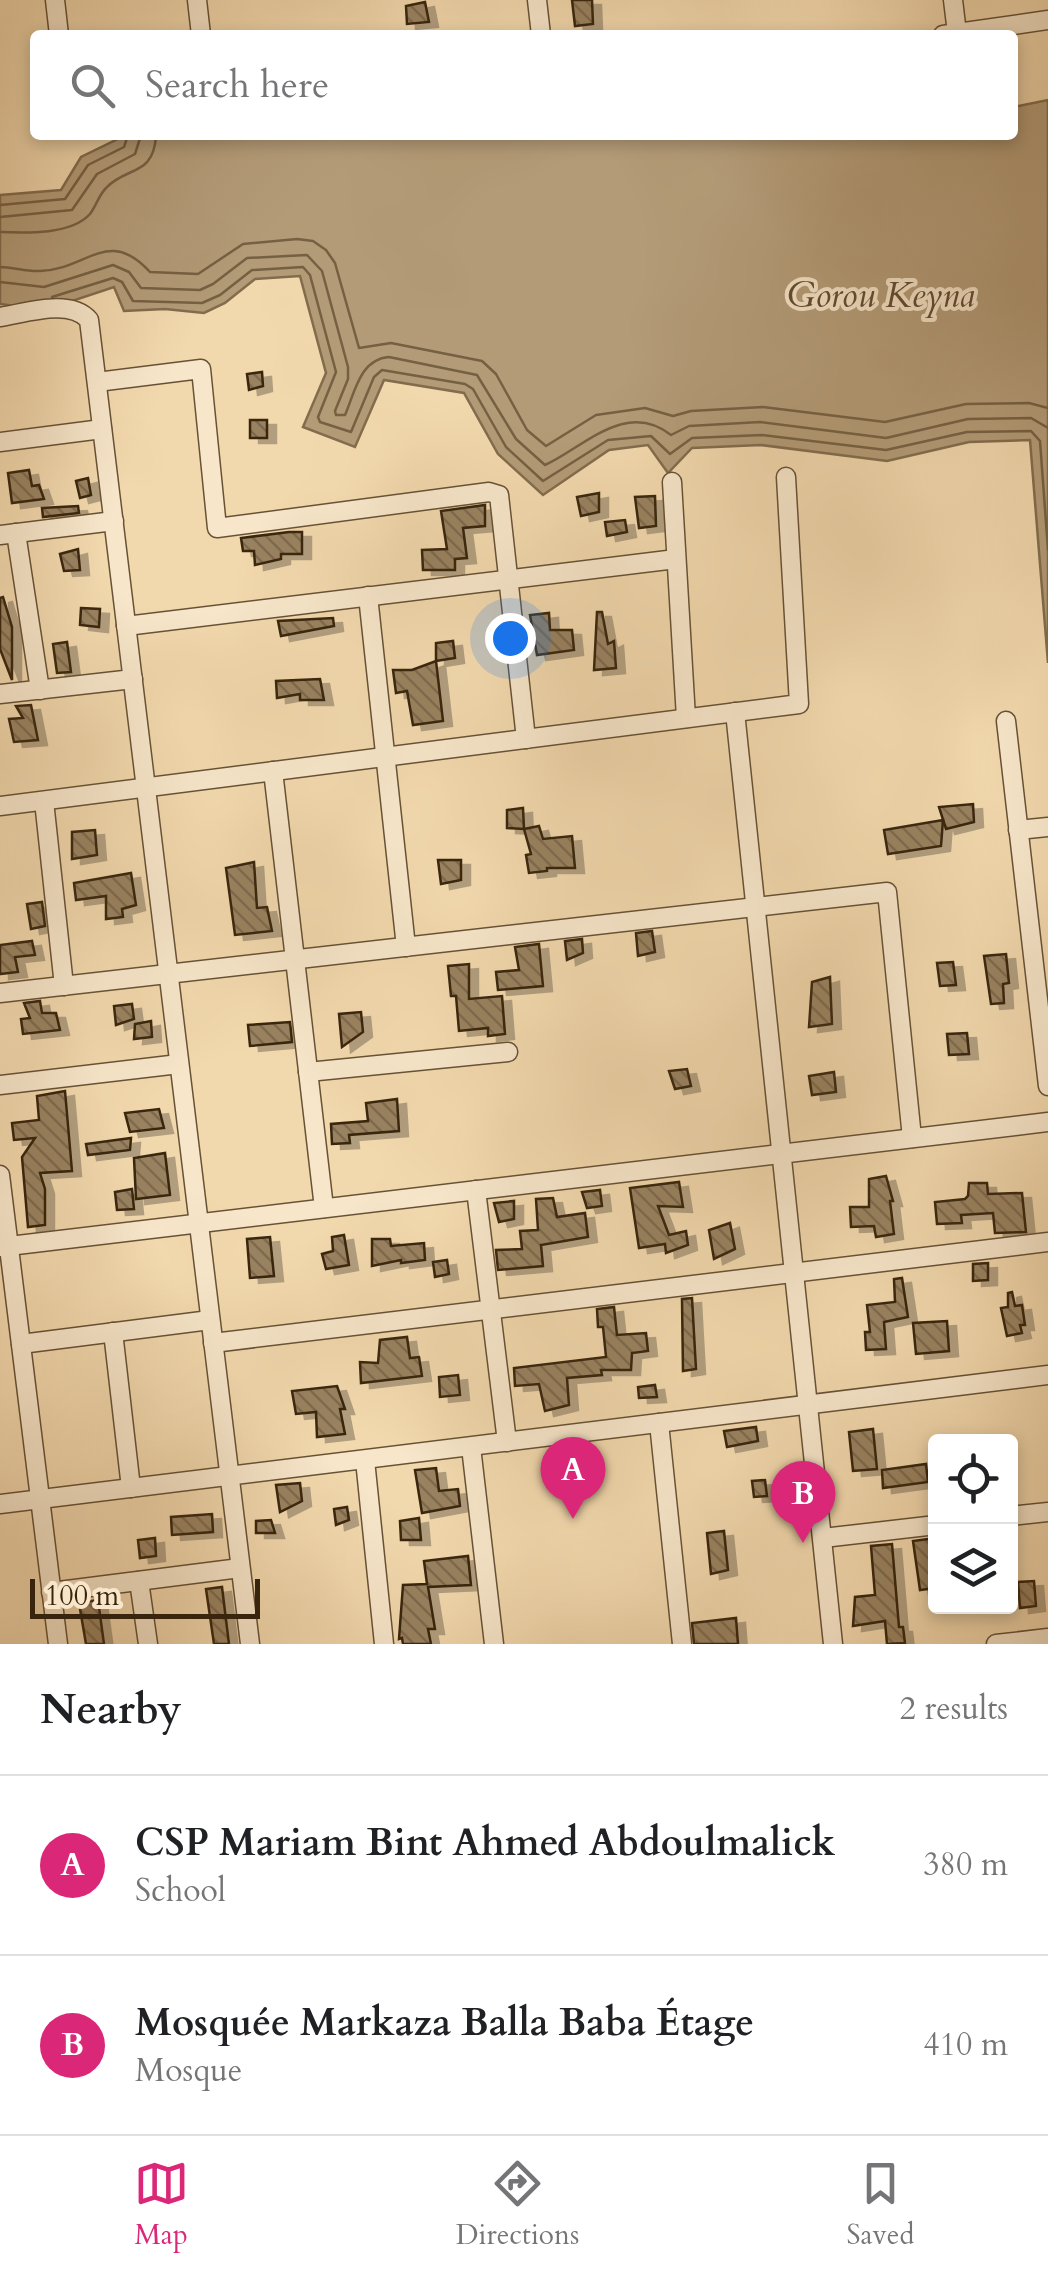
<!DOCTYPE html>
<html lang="en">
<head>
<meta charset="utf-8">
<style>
  body { margin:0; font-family:Cardo,serif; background:#f6f6f6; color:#202124 }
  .controls { position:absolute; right:30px; bottom:30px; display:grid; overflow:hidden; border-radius:10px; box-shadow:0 5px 15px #0003 }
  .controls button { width:90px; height:90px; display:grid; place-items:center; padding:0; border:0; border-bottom:2px solid #e0e0e0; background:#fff; color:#202124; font:50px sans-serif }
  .scale { position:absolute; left:30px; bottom:25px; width:230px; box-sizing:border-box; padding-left:10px; border:5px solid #39250e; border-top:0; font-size:28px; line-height:35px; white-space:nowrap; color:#39250e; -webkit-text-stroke:8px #f7e6ca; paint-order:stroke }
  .you { position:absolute; left:510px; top:638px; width:35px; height:35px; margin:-25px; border:8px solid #fff; border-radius:50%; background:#1a73e8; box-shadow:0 0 0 15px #1a73e833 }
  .badge { display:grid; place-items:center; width:65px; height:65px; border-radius:50%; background:#db2777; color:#fff; font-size:32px; font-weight:700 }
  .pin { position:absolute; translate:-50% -82px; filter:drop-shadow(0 2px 5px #0008) }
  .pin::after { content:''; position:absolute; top:52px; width:35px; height:30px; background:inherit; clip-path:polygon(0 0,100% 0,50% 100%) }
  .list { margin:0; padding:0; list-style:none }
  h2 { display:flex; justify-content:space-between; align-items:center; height:130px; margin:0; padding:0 40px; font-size:42px }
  h2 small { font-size:32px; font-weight:400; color:#757577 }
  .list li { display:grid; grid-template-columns:65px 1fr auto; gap:30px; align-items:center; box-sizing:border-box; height:180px; padding:0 40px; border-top:2px solid #e0e0e0 }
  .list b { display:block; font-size:38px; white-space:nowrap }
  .list p { margin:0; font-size:32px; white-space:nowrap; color:#757577 }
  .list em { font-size:32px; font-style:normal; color:#757577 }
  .icon { flex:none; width:55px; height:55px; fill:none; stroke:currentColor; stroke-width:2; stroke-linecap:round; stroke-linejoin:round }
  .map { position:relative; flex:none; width:1048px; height:1644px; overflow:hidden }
  .search { position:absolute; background:#fff; box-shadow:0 5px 15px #0003; left:30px; right:30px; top:30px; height:110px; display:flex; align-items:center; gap:25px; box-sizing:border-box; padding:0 35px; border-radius:10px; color:#757577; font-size:38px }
  .sheet { height:490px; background:#fff }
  nav { display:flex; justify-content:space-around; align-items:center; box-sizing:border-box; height:140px; border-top:2px solid #e0e0e0; background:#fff; font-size:28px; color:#757577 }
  nav a { display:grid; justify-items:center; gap:5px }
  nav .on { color:#db2777 }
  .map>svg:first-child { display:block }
  .water { fill:#b39b77; stroke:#826c4d; stroke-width:2.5 }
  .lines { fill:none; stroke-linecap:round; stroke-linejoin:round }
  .shore { stroke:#766042; stroke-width:2.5 }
  .building { fill:url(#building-back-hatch); stroke:#39250e; stroke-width:2.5; filter:url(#shadow) }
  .street-casing { stroke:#675236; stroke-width:21 }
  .street { stroke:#f7e6ca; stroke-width:18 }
  .labels { text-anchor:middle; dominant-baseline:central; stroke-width:8; stroke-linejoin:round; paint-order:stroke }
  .water-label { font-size:35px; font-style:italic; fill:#5e482e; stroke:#f7e6ca }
</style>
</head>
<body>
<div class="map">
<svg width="1048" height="1644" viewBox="0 0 1048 1644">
  <defs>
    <pattern id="building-back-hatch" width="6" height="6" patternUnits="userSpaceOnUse" patternTransform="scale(2.5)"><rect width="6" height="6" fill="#998261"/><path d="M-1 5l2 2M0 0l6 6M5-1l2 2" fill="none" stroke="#7e6a4e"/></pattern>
    <filter id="shadow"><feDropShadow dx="9" dy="5" stdDeviation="0" flood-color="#0004"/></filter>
  </defs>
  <rect width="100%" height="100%" fill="#f2d8ad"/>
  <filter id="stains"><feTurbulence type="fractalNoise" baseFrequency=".002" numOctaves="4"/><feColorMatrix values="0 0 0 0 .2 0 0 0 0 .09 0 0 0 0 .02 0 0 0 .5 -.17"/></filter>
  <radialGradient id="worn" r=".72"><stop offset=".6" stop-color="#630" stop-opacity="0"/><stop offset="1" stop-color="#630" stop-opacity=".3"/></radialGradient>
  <path class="water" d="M1048 100V663L1030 440 969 442 887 461 761 445 692 448 668 473 648 445 609 450 543 495 498 454 464 393 384 380 355 447 303 427 326 373 300 276 255 279 225 303 204 313 165 309 124 311 114 287 45 310 0 304V195L61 190 81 157 122 137 1013 135V107Z"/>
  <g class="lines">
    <g class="shore">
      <path d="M0 205 65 199 88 165 124 147 128 135"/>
      <path d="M0 217 72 210 97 174 135 154 141 135"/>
      <path d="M0 232C26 233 71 235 90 214 96 206 99 195 106 188 126 166 154 177 156 135"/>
      <path d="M0 267C13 267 27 272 40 271 87 270 108 226 150 272L198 274 243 244 297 239 313 241 326 250 335 263 359 348 391 343 482 361 496 374 527 430 546 446 596 415 645 408 673 416 691 411 763 407 885 422 966 404 1029 403 1048 408"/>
      <path d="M0 282 44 287 113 265 129 272 141 288 200 290 213 284 247 258 307 255 322 271 348 367V379L335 411 336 415H345C355 392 360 359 389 357L477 375 516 439 545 465C583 448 626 399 671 435L689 426 760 422 886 438 968 419 1031 418 1048 428"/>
      <path d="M52 297 113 278 122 282 133 301 202 303 220 295 252 270 303 267 310 275 336 372 318 417 320 422 351 432 374 377 382 370 465 384 473 389 506 447 543 481 608 440 651 436 670 454 692 438 762 435 886 450 967 432 1031 431 1040 441 1048 550"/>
    </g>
  </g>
  <g class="building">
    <path d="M572 0H592L593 24 575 26Z"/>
    <path d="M425 2 429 22 407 24 406 6Z"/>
    <path d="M262 372 263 386 249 390 247 374Z"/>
    <rect x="250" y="420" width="17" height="18"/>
    <path d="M29 470 32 486 39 485 44 499 12 503 8 473Z"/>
    <path d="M88 478 91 495 80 498 76 481Z"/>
    <path d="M599 493V512L581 516 577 497Z"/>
    <path d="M655 496 656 526 639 528 635 497Z"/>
    <path d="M485 505V526L463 528 467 558 455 559V570H423L422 550 447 549 441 511Z"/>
    <path d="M78 506 79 513 43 517 42 508Z"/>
    <path d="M625 520 627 532 607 536 605 522Z"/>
    <path d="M289 532H302V554H281V559L255 565 254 551H243L241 538Z"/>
    <path d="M78 549 80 570 64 571 60 554Z"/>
    <path d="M3 597 12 627V680L0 649V598Z"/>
    <path d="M81 608 100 609 99 627 80 625Z"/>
    <path d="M597 612H602L608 644 614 641 616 668 594 670Z"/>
    <path d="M549 613 550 630H572L574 650 537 655 530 615Z"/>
    <path d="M333 618 334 626 281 636 278 621Z"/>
    <path d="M453 641 455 658 436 661V643Z"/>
    <path d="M67 642 71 672 57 673 53 644Z"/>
    <path d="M436 661 443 721 413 725 407 691 396 693 393 670H412Z"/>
    <path d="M320 679 324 700H300V694L277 698 276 681Z"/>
    <path d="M31 705 38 740 14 742 9 719 23 718 16 706Z"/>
    <path d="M973 804 974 822 946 829 939 807Z"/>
    <path d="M523 808 524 829 507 828V810Z"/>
    <path d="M943 820 941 846 888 854 884 830Z"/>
    <path d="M539 826 543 839 572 836 575 868H547V871L529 873 526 855 531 854 524 829Z"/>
    <path d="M95 830 97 855 72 859V832Z"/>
    <path d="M438 860H461V880L441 884Z"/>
    <path d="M254 862 257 908 267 907 272 931 235 935 226 868Z"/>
    <path d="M131 873 136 905 122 909 123 917 106 919V896L76 900 74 883Z"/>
    <path d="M42 902 45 926 31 929 27 904Z"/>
    <path d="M652 931 655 952 638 956 636 933Z"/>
    <path d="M582 939 583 953 567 960 565 941Z"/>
    <path d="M32 941 35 955 15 957 18 972 0 974V945Z"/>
    <path d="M539 944 543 986 498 990 496 972 519 970 515 947Z"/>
    <path d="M1006 954 1009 983 1003 984 1004 1003 991 1004 984 956Z"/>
    <path d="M953 962 956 985 940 986 937 963Z"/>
    <path d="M469 964V999L502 996 505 1034 488 1036V1028L459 1031 456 996H451L448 966Z"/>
    <path d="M830 977 832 1024 809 1027 812 982Z"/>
    <path d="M40 1001 42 1013H56L60 1030 23 1034 21 1019 30 1018 24 1003Z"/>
    <path d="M132 1004 134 1019 116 1025 114 1006Z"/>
    <path d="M361 1012 363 1032 342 1047 339 1014Z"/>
    <path d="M151 1021 152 1037 134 1039 135 1024Z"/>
    <path d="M290 1022 292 1042 250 1046 248 1025Z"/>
    <path d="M967 1033 969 1054 949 1055 947 1034Z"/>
    <path d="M687 1069 691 1086 675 1089 669 1071Z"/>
    <path d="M834 1072 836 1092 812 1095 809 1076Z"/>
    <path d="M65 1091 72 1171 40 1173 45 1189V1225L28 1227 22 1157 35 1138 14 1140 12 1123 39 1120 37 1096Z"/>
    <path d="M397 1099 399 1131 349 1135 350 1143 332 1144 331 1124 368 1121 366 1103Z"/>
    <path d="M159 1109 164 1128 130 1132 125 1113Z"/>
    <path d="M131 1138 130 1150 88 1155 86 1144Z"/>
    <path d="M165 1153 170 1195 136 1199 134 1158Z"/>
    <path d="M886 1176 893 1201H890L894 1234 876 1237 874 1226 851 1227 850 1207H869V1179Z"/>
    <path d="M679 1182 683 1207 658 1206 669 1235 686 1231 688 1245 666 1253 665 1244 639 1248 630 1188Z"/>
    <path d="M969 1183H987L988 1194 1022 1193 1026 1232 995 1233 993 1213 961 1215 962 1223 937 1224 935 1202 965 1199 968 1196Z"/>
    <path d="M132 1189 134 1209 117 1210 115 1192Z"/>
    <path d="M600 1190 602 1206 587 1208 582 1192Z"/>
    <path d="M553 1198 557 1217 585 1213 588 1237 541 1245 543 1266 498 1270 496 1250 522 1249 520 1231 538 1230 536 1199Z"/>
    <path d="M514 1201V1219L499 1222 494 1203Z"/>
    <path d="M730 1223 735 1249 714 1259 709 1230Z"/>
    <path d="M344 1235 349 1265 326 1269 322 1254 333 1251 332 1237Z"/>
    <path d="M270 1237 274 1276 250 1278 247 1239Z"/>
    <path d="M372 1239H390L391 1246 424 1243 425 1260 401 1263V1260L372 1266Z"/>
    <path d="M447 1260 449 1274 435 1277 433 1262Z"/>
    <path d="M988 1263V1280L973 1281V1264Z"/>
    <path d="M902 1278 908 1317 884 1322 886 1349 866 1350 865 1332H870L867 1305 895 1302 894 1279Z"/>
    <path d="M1012 1292 1015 1306 1022 1305 1025 1325H1020L1022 1333 1007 1336 1001 1308 1008 1307V1293Z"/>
    <path d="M692 1298 696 1369 683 1371 682 1299Z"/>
    <path d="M614 1307 617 1335 646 1333 648 1351 632 1353 631 1370H601L602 1375 567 1378 569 1405 545 1411 539 1384 515 1386 514 1368 606 1357 603 1327H598L597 1309Z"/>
    <path d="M947 1321 949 1351 916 1354 913 1323Z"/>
    <path d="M407 1337 410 1358 419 1357 422 1376 361 1383 360 1362 378 1363 380 1340Z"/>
    <path d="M458 1375 460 1395 440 1397 439 1377Z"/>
    <path d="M655 1385 657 1397 639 1398 638 1387Z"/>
    <path d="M337 1386 345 1409H340L345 1434 317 1437 316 1412 296 1414 292 1391Z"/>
    <path d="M756 1427 758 1441 727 1447 724 1431Z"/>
    <path d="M873 1429 877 1469 853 1471 849 1432Z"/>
    <path d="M926 1464 928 1482 883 1488 882 1470Z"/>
    <path d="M436 1468 439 1491 458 1489 460 1506 422 1513 415 1470Z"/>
    <path d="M765 1480 767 1496 754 1497 752 1481Z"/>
    <path d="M300 1483 302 1501 280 1512 276 1485Z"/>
    <path d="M347 1507 349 1520 336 1525 334 1509Z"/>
    <path d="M212 1514 213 1532 172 1535 171 1517Z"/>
    <path d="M419 1518 421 1540H401L400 1521Z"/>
    <path d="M271 1520 275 1533H256V1521Z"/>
    <path d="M724 1531 728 1570 711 1574 707 1533Z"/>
    <path d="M155 1538 156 1556 140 1558 138 1540Z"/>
    <path d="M936 1538V1588L920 1590 913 1541Z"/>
    <path d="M892 1544 899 1627H903L905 1643 887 1644 885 1621 853 1626 855 1597 875 1595 871 1546Z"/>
    <path d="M468 1556 471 1585 428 1587 435 1629H428L431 1644H403L402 1638 399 1639 403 1585 427 1584 424 1561Z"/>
    <path d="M1034 1581 1036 1606 1020 1608 1018 1582Z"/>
    <path d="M222 1587 229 1644H214L206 1589Z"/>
    <path d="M98 1600 104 1644H86L79 1603Z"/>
    <path d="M736 1618 738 1644H694L692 1623Z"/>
  </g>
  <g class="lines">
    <g class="street-casing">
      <g id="street">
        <path d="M55 0 59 35"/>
        <path d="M197 0 201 35"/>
        <path d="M537 0 541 35"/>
        <path d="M953 0 957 33"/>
        <path d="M943 35 1048 20"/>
        <path d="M0 317C26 313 70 298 89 320L250 1644"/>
        <path d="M97 382 201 369 217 528 489 492 499 495 526 739"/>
        <path d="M0 442 102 429"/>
        <path d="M672 482 686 718"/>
        <path d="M16 533 40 690"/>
        <path d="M0 535 114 521"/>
        <path d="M368 596 406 947"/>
        <path d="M126 626 676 559"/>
        <path d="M0 694 133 679"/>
        <path d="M735 712 833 1644"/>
        <path d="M1006 721 1048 1086"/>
        <path d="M273 771 324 1208"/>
        <path d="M44 801 64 986"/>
        <path d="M0 806 799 704 786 477"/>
        <path d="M1018 830 1048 827"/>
        <path d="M0 993 887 892 912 1138"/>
        <path d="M308 1072 508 1052"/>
        <path d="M0 1085 179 1064"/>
        <path d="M0 1175 58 1644"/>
        <path d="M476 1190 507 1442"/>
        <path d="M0 1247 1048 1122"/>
        <path d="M113 1332 131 1488"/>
        <path d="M213 1343 1048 1242"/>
        <path d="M21 1344 210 1320"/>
        <path d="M659 1423 682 1644"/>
        <path d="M471 1447 494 1644"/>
        <path d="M365 1460 384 1644"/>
        <path d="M0 1504 1048 1375"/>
        <path d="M1010 1516 1048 1512"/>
        <path d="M823 1538 936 1525"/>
        <path d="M139 1581 148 1644"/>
        <path d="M51 1592 240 1568"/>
        <path d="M996 1644 1048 1638"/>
      </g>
    </g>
    <use href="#street" class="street"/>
  </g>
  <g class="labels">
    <g class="water-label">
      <text x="881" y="296">Gorou Keyna</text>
    </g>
  </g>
  <rect width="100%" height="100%" filter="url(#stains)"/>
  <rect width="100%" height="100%" fill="url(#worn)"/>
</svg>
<div class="controls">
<button><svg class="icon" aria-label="locate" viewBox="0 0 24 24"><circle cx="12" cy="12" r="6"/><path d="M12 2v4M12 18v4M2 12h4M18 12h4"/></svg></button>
<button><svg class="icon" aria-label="layers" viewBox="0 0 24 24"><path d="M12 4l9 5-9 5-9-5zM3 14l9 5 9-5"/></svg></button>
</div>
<div class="scale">100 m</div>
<div class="you"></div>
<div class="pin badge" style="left:573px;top:1519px">A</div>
<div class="pin badge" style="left:803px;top:1543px">B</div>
<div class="search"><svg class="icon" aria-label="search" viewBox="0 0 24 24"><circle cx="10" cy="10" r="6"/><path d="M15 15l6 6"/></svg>Search here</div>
</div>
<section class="sheet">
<h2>Nearby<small>2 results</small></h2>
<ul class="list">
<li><span class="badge">A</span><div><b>CSP Mariam Bint Ahmed Abdoulmalick</b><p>School</p></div><em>380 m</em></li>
<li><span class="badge">B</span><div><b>Mosquée Markaza Balla Baba Étage</b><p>Mosque</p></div><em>410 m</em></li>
</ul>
</section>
<nav>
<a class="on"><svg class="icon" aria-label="map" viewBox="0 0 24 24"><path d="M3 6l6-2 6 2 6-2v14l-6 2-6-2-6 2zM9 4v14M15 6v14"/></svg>Map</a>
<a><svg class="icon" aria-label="directions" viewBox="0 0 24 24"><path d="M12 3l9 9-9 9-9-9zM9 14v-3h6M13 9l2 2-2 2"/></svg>Directions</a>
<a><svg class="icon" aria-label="saved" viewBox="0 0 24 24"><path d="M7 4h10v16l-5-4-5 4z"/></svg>Saved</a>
</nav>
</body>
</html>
